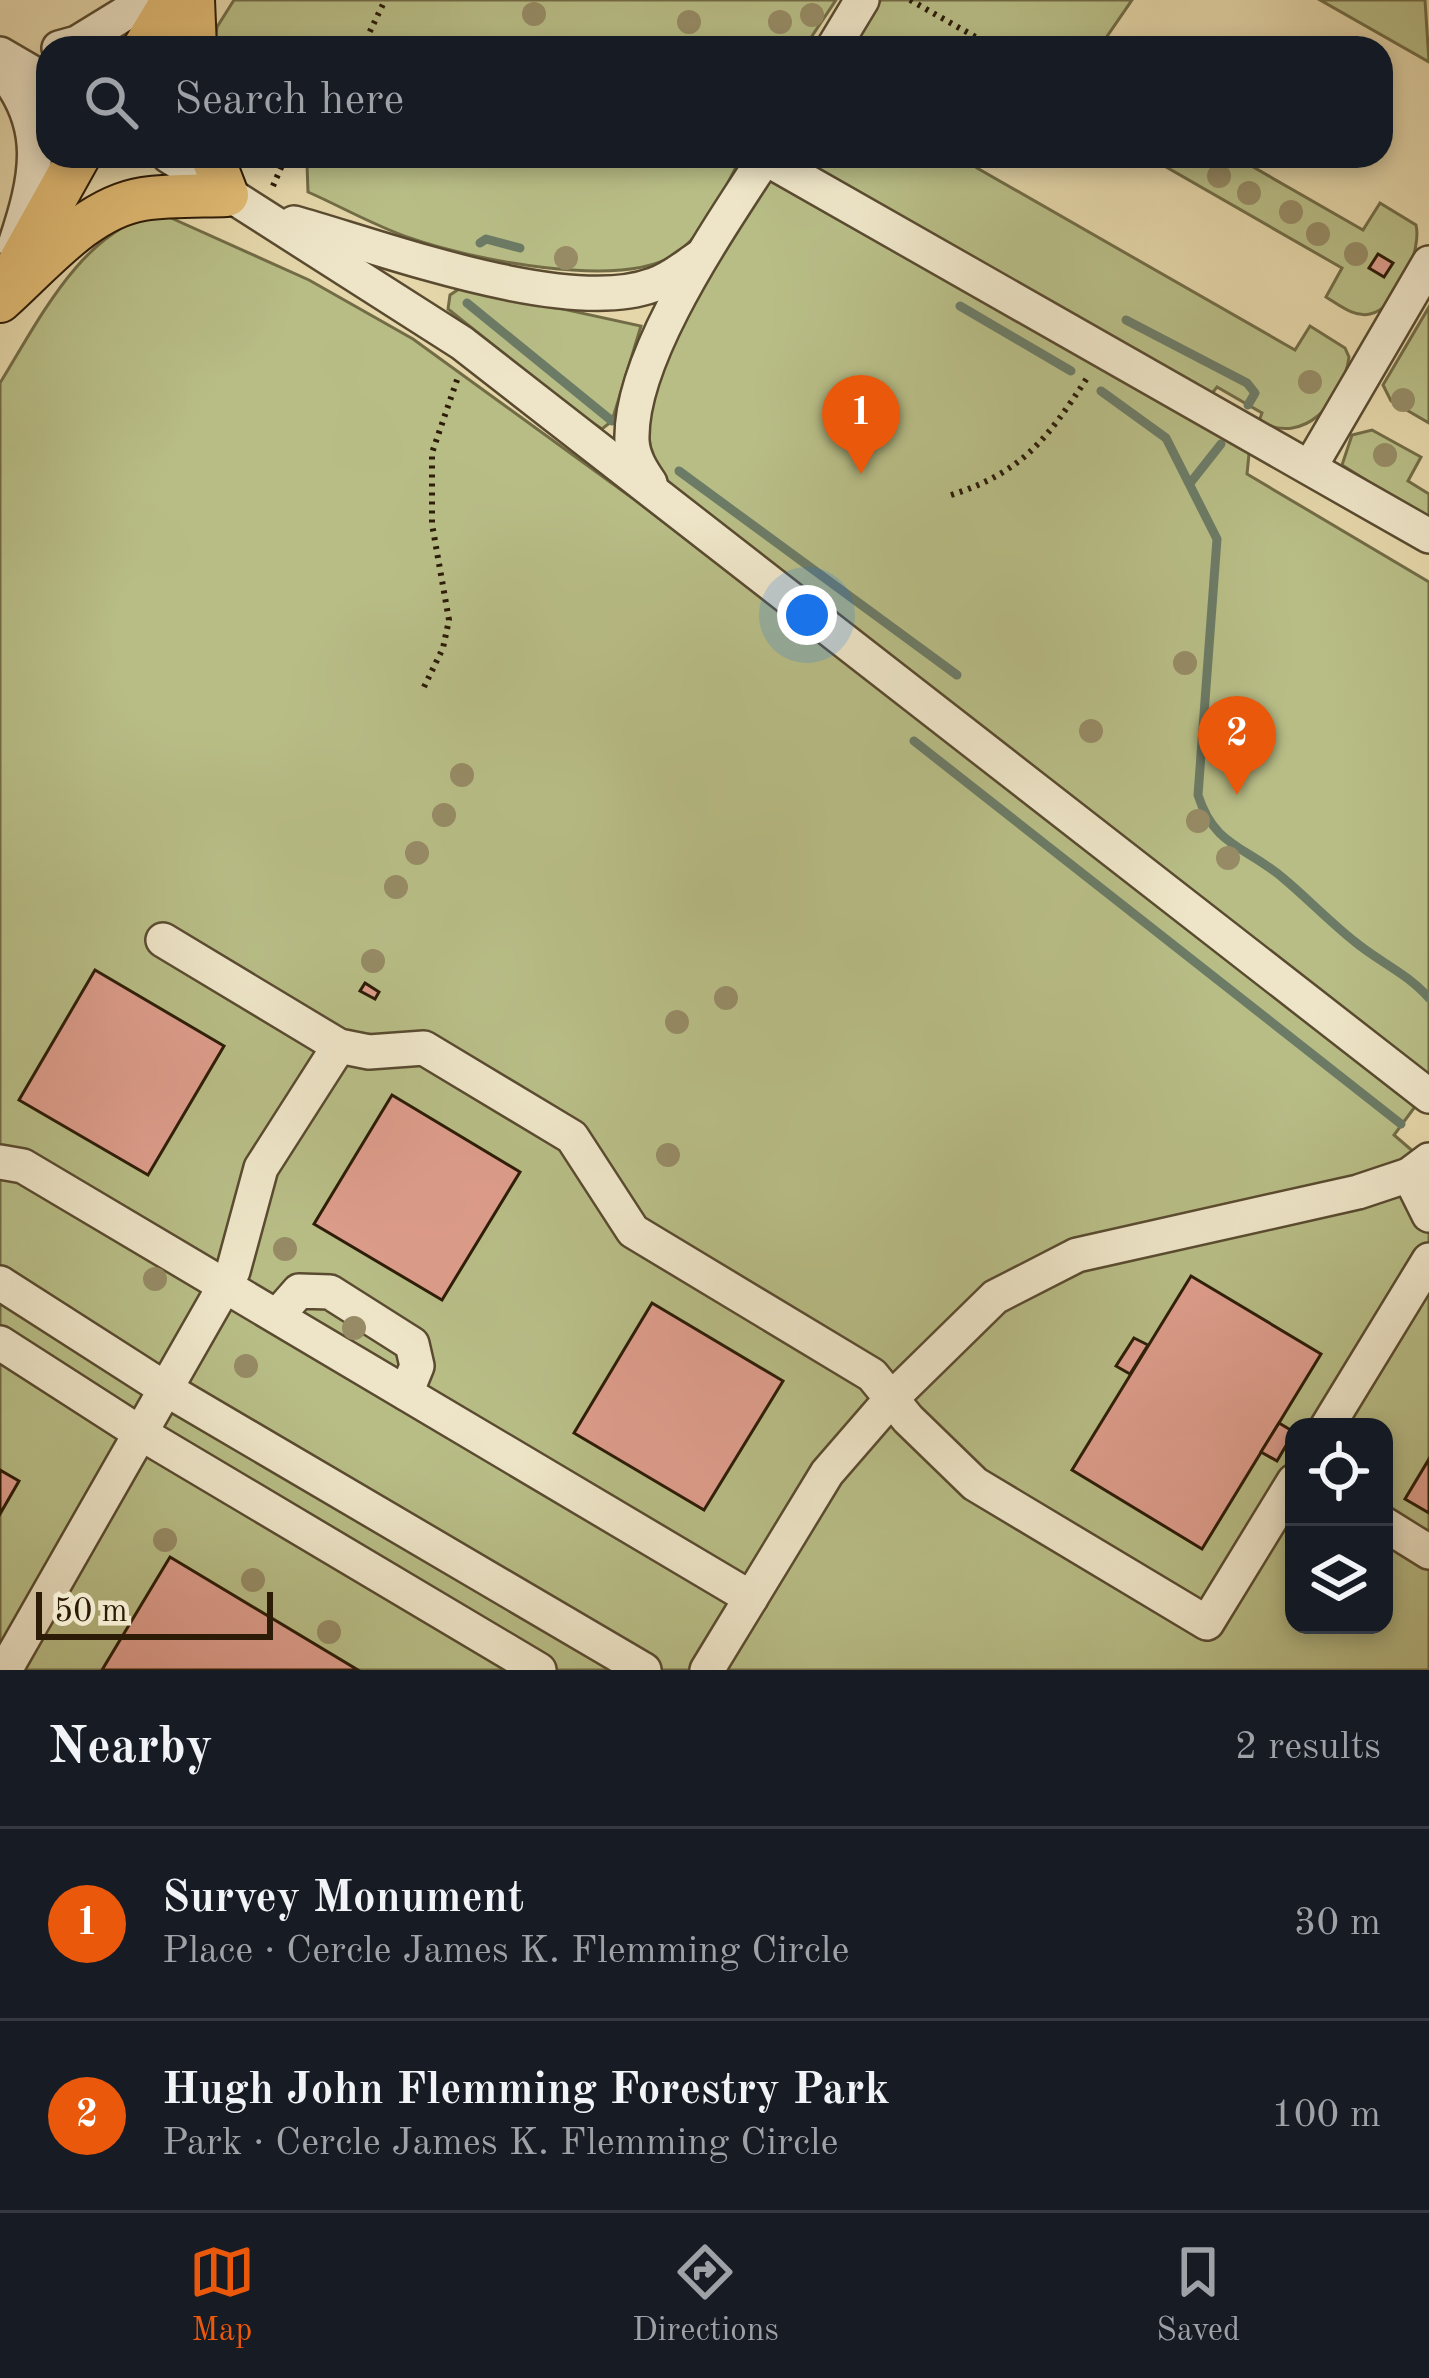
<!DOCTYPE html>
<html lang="en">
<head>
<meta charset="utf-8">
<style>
  body { margin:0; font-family:"Old Standard TT",serif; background:#20242c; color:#f1f3f6 }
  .controls { position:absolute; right:36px; bottom:36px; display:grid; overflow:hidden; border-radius:24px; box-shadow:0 6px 18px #0003 }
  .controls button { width:108px; height:108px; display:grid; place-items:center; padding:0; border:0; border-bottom:3px solid #363941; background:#171b24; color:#f1f3f6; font:60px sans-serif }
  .scale { position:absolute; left:36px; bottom:30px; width:237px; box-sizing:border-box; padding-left:12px; border:6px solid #2c1c07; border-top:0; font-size:33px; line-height:42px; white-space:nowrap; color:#2c1c07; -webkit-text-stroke:9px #eee5c8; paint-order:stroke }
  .you { position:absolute; left:807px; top:615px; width:42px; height:42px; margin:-30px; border:9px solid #fff; border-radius:50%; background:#1a73e8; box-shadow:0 0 0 18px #1a73e833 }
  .badge { display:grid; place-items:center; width:78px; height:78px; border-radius:50%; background:#ea580c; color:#fff; font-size:39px; font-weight:700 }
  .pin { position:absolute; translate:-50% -99px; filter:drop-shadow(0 3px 6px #0008) }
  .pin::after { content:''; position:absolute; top:63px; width:42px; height:36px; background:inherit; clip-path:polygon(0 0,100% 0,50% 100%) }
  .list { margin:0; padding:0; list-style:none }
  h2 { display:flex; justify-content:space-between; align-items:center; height:156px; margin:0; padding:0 48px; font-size:51px }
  h2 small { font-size:39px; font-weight:400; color:#9ea1a6 }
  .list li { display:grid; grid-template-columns:78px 1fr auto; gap:36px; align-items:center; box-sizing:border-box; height:192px; padding:0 48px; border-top:3px solid #363941 }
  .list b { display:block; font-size:45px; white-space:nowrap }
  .list p { margin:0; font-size:39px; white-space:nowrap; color:#9ea1a6 }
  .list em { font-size:39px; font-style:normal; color:#9ea1a6 }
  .icon { flex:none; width:66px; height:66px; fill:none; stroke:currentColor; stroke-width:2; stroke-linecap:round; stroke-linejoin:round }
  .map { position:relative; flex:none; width:1429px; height:1670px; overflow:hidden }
  .search { position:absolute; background:#171b24; box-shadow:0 6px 18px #0003; left:36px; right:36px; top:36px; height:132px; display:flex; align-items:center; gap:30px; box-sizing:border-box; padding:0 42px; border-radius:36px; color:#9ea1a6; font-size:45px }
  .sheet { height:540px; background:#171b24 }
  nav { display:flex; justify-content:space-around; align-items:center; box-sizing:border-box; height:168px; border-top:3px solid #363941; background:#171b24; font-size:33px; color:#9ea1a6 }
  nav a { display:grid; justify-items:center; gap:6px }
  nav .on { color:#ea580c }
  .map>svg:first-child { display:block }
  .green { fill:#b8bd86; stroke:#726c46; stroke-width:3; fill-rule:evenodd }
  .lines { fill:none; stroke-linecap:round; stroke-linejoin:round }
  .stream { stroke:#6c7b66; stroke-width:9 }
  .building { fill:#de9d8c; stroke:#2c1c07; stroke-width:3 }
  .minor-casing { stroke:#5a4b30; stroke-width:38 }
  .major-casing { stroke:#2c1c07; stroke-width:46 }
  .path { stroke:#2c1c07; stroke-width:6; stroke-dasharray:3 6; stroke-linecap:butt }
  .minor { stroke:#eee5c8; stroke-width:33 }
  .major { stroke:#e2bc75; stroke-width:42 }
  .tree { fill:#968b65 }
</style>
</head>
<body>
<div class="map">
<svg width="1429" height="1670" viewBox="0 0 1429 1670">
  <rect width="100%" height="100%" fill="#e5d7aa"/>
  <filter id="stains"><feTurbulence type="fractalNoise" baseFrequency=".00167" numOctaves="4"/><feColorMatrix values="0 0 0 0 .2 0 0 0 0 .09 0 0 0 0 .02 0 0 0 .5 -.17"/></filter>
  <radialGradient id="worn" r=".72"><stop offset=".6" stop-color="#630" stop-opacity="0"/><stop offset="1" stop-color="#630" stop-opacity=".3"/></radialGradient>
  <g class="green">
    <path d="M234 0H836L804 48H214L217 27Z"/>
    <path d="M881 0H1132L1099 48H847Z"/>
    <path d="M1320 0H1425L1429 62Z"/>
    <path d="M267 156H742C724 188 706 234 674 255 620 290 469 259 410 238 375 226 342 207 308 192L307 164 297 158 293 163Z"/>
    <path d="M795 156H983L977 168 1295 350 1310 326 1345 348 1349 357C1343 401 1304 447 1259 421L1262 413 1217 387 1210 396Z"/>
    <path d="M1147 156H1234L1363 230 1380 203 1416 225C1422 249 1398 309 1370 314 1355 318 1339 305 1326 297L1342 268Z"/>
    <path d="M765 158 1251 434 1247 474 1429 582V1096L651 485 634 416Z"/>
    <path d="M160 213 309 280 413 339 635 500 1417 1104 1394 1135 1429 1165V1670H0V383C39 320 83 228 160 213ZM1294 1427H1384V1625H1294Z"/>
    <path d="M462 287 641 326 612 421 602 429 582 416 448 309 450 295Z"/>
    <path d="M1429 307V423L1391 401 1383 385Z"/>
    <path d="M1372 430 1421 457 1408 481 1429 494V520L1342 465 1352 435Z"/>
  </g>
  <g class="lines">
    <g class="stream">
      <path d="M480 243 486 239 520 248"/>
      <path d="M467 303 612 421"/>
      <path d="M960 306 1071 371"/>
      <path d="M1126 320 1247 383 1255 393 1248 405"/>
      <path d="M1101 391 1166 438 1217 539 1198 795C1214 846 1245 846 1283 878 1307 898 1329 921 1354 941 1379 962 1407 973 1429 998"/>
      <path d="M679 471 957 675"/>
      <path d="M1191 482 1221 444"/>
      <path d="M914 741 1401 1124"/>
    </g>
  </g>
  <g class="building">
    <path d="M1378 254 1393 263 1384 277 1369 268Z"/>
    <path d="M95 970 224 1046 148 1175 19 1100Z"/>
    <path d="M365 983 379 992 375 999 360 991Z"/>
    <path d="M392 1095 520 1172 442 1300 314 1224Z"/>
    <path d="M1191 1276 1321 1354 1202 1549 1072 1470Z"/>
    <path d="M652 1303 783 1381 704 1510 574 1433Z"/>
    <path d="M1134 1338 1148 1345 1130 1374 1116 1366Z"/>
    <path d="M1279 1423 1294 1432 1277 1461 1261 1452Z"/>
    <path d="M1429 1459V1513L1405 1499Z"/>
    <path d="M0 1470 19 1481 0 1514Z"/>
    <path d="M170 1557 358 1670H102Z"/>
  </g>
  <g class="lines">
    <g class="minor-casing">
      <g id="minor">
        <path d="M59 48 77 43 147 0"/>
        <path d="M833 48 862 0"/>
        <path d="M0 54 48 82"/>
        <path d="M0 68C50 125 37 179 15 245"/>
        <path d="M169 156 462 343 1429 1096"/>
        <path d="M765 158 1429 536"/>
        <path d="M294 223C383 248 567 317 653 285 670 280 686 266 700 257"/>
        <path d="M1310 467 1429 263"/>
        <path d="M650 483C641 470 633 457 632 441 629 357 721 226 766 156"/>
        <path d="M163 940 339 1046 369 1052 424 1048 572 1137 633 1231 872 1375 908 1419 975 1484 1207 1623 1294 1481"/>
        <path d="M0 1162 23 1166 751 1598"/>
        <path d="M1409 1175 1429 1215"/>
        <path d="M0 1283 164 1388 644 1670"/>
        <path d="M277 1316 299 1291 330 1292 412 1344 417 1366 406 1393"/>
        <path d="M0 1343 137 1431 539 1670"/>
        <path d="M1327 1427 1429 1260"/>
        <path d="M1384 1524 1429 1552"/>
        <path d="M5 1670 233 1271 261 1168 339 1046"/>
        <path d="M707 1670 827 1473 892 1398 995 1297 1077 1255 1358 1192 1409 1175 1429 1160"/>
      </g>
    </g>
    <g class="major-casing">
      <g id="major">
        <path d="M193 0 195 48"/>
        <path d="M144 48 173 0"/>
        <path d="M12 276 79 156"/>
        <path d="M0 301C41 265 86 208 143 199 170 195 200 196 227 195L212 156"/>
      </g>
    </g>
    <g class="path">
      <path d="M910 0 995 48"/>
      <path d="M362 48 385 0"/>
      <path d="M273 186 286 156"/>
      <path d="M951 495C1023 472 1047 439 1087 378"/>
      <path d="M424 687 443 648 449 620 432 524V453L458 377"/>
    </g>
    <use href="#minor" class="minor"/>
    <use href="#major" class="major"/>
  </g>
  <g class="tree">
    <circle cx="534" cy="14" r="12"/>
    <circle cx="812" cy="15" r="12"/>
    <circle cx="689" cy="22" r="12"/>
    <circle cx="780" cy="22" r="12"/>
    <circle cx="1219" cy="176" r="12"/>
    <circle cx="1249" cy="193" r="12"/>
    <circle cx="1291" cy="212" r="12"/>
    <circle cx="1318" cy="234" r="12"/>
    <circle cx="1356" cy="254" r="12"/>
    <circle cx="566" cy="258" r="12"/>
    <circle cx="1310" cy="382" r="12"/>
    <circle cx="1403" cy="400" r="12"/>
    <circle cx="1385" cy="455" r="12"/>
    <circle cx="1185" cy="663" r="12"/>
    <circle cx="1091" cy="731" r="12"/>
    <circle cx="462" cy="775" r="12"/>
    <circle cx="444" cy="815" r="12"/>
    <circle cx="1198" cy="821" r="12"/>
    <circle cx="417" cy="853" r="12"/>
    <circle cx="1228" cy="858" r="12"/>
    <circle cx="396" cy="887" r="12"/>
    <circle cx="373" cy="961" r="12"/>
    <circle cx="726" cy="998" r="12"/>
    <circle cx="677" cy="1022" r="12"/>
    <circle cx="668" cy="1155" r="12"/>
    <circle cx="285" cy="1249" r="12"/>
    <circle cx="155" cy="1279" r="12"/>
    <circle cx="354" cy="1328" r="12"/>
    <circle cx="246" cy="1366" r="12"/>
    <circle cx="165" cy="1540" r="12"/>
    <circle cx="253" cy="1580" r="12"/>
    <circle cx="329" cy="1632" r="12"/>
  </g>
  <rect width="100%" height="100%" filter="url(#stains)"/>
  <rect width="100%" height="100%" fill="url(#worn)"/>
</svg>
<div class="controls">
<button><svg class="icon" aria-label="locate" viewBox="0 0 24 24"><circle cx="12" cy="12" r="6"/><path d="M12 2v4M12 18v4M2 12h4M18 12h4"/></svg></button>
<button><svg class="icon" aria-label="layers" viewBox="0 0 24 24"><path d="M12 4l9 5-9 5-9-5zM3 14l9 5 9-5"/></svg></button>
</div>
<div class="scale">50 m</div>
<div class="you"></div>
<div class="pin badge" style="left:861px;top:474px">1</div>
<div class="pin badge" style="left:1237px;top:795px">2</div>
<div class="search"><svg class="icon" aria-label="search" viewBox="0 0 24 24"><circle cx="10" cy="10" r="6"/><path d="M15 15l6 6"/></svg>Search here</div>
</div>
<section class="sheet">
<h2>Nearby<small>2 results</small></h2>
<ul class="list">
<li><span class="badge">1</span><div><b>Survey Monument</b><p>Place · Cercle James K. Flemming Circle</p></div><em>30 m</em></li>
<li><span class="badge">2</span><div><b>Hugh John Flemming Forestry Park</b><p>Park · Cercle James K. Flemming Circle</p></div><em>100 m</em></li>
</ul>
</section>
<nav>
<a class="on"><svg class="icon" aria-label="map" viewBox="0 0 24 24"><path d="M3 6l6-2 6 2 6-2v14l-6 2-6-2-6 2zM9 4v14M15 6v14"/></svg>Map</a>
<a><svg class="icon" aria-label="directions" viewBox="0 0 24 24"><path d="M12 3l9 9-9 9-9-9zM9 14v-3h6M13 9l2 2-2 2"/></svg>Directions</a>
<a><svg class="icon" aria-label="saved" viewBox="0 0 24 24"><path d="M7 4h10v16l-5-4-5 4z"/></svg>Saved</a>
</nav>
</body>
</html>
